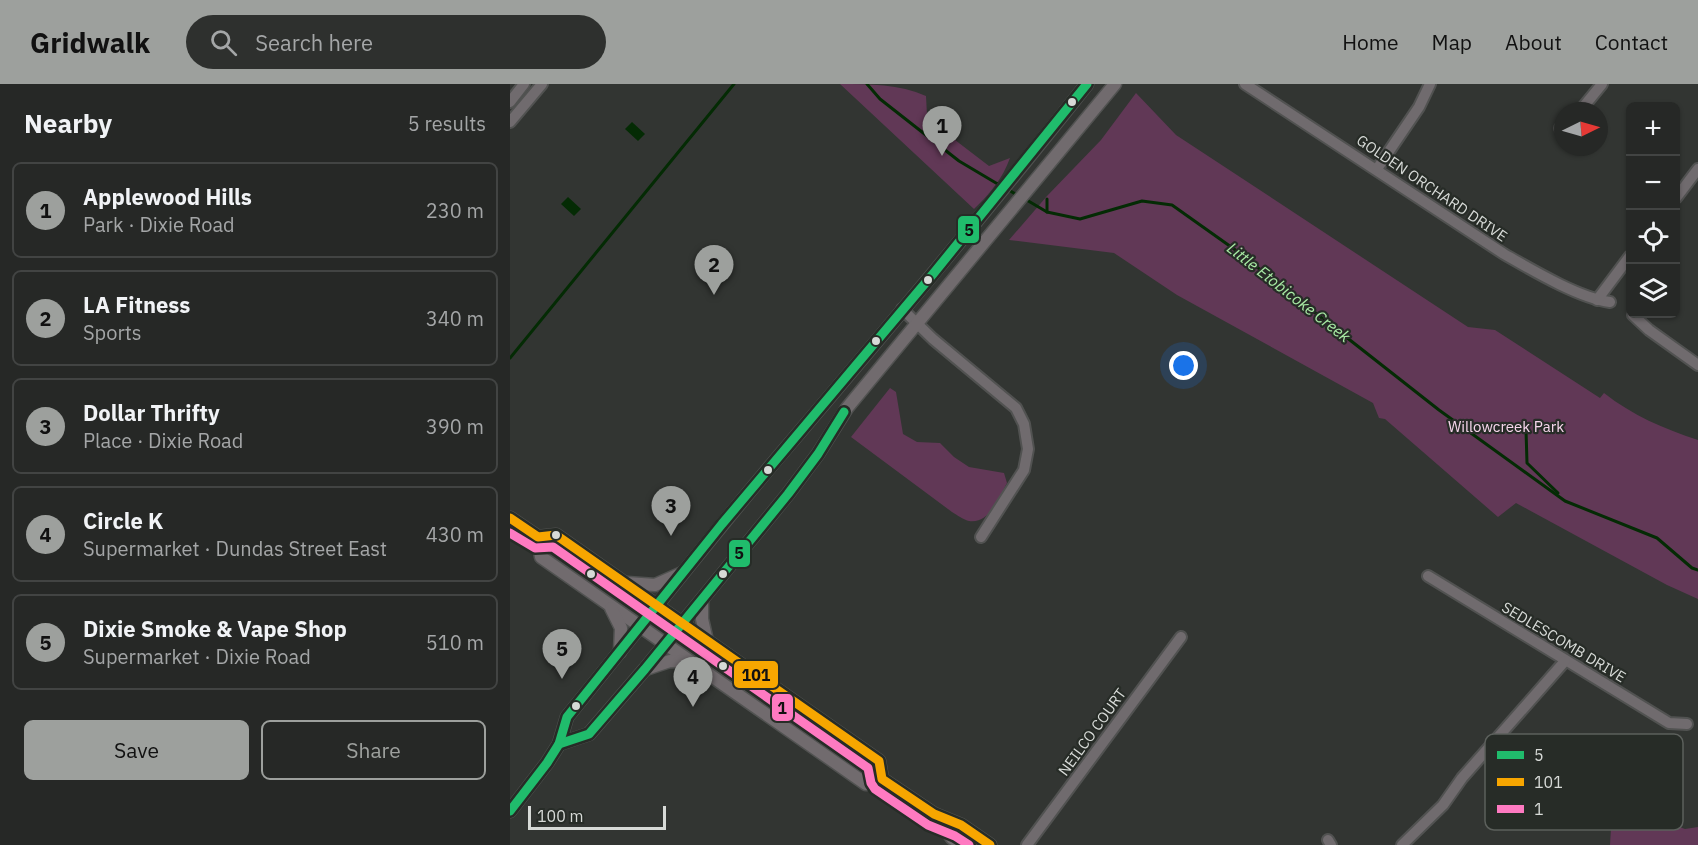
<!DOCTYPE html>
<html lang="en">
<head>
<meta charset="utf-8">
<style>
  body { margin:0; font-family:"IBM Plex Sans",sans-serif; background:#2e302e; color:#f1f3f6 }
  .controls { position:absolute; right:18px; top:18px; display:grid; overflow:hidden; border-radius:9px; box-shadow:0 2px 4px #0004 }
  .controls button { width:54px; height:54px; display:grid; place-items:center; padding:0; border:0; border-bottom:2px solid #424443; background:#262826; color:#f1f3f6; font:30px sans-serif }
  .compass { position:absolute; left:1044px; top:18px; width:54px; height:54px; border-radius:50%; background:#262826; box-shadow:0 2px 4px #0004; rotate:85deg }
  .scale { position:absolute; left:18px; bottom:15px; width:138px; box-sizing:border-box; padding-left:6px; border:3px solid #d7dad7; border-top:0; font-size:16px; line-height:21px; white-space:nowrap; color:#d7dad7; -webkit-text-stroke:4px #272c27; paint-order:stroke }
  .you { position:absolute; left:674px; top:282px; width:21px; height:21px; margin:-15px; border:4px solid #fff; border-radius:50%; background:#1a73e8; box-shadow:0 0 0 9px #1a73e833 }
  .badge { display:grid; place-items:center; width:39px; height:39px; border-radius:50%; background:#9da09d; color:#111; font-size:20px; font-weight:700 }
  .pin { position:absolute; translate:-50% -50px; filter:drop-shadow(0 2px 3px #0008) }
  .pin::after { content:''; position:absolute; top:32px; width:21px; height:18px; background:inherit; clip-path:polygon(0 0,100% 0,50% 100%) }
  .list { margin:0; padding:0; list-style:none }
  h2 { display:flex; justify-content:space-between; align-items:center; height:78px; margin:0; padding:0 24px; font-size:26px }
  h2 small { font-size:20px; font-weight:400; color:#a4a6a7 }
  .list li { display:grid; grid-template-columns:39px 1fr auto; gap:18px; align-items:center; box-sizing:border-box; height:96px; margin:0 12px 12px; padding:0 12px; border:2px solid #424443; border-radius:9px }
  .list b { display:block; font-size:22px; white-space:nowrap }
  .list p { margin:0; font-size:20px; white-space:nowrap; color:#a4a6a7 }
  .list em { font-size:20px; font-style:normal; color:#a4a6a7 }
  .actions { display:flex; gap:12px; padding:18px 24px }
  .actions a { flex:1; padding:14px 0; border:2px solid #9da09d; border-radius:9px; text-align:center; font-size:21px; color:#9da09d }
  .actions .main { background:#9da09d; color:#111 }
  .icon { flex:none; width:33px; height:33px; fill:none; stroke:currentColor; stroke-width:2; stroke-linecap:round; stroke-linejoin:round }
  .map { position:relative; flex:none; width:1188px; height:761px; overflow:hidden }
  header { display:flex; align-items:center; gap:36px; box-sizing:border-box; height:84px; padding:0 30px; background:#9da09d; color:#111 }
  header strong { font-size:28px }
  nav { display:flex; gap:33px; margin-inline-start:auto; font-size:21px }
  .search { width:420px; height:54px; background:#2e302e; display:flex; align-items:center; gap:15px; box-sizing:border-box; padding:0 21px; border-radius:33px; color:#a4a6a7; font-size:22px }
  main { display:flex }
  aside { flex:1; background:#262826 }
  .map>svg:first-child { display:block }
  .green { fill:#613856 }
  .water { fill:#042b04 }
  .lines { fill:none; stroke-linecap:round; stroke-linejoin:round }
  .stream { stroke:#042b04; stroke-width:3 }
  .minor-casing { stroke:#515251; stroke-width:14 }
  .major-casing { stroke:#515251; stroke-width:15 }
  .minor { stroke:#706b6e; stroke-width:10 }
  .major { stroke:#716b6e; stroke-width:12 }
  .bus-1-casing { stroke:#272c27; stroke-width:14 }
  .bus-2-casing { stroke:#272c27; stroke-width:14 }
  .bus-3-casing { stroke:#272c27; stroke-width:14 }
  .bus-1 { stroke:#20bc6c; stroke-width:9 }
  .bus-2 { stroke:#f7a600; stroke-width:9 }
  .bus-3 { stroke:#fe7ac1; stroke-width:9 }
  .bus-dot { fill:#d7dad7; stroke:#272c27; stroke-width:2 }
  .labels { text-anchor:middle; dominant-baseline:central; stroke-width:4.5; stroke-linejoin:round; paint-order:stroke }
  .street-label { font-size:15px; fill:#d7dad7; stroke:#272c27 }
  .park-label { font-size:15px; fill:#f8d7ed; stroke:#272c27 }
  .water-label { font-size:16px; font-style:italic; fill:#a9eca5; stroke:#272c27 }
  .key { fill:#272c27; stroke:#5c605c; stroke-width:1.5 }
  .key-label { font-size:16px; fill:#d7dad7 }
  .line-badge { stroke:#272c27; stroke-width:2 }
  .pale-badge-label { font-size:16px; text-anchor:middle; font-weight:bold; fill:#111 }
</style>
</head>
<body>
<header>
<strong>Gridwalk</strong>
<div class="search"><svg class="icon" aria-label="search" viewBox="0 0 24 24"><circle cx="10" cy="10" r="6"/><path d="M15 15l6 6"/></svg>Search here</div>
<nav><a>Home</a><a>Map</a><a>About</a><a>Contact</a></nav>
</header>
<main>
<aside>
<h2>Nearby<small>5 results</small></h2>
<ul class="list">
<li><span class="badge">1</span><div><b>Applewood Hills</b><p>Park · Dixie Road</p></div><em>230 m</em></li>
<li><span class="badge">2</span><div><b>LA Fitness</b><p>Sports</p></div><em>340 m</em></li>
<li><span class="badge">3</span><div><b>Dollar Thrifty</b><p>Place · Dixie Road</p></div><em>390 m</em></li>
<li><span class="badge">4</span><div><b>Circle K</b><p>Supermarket · Dundas Street East</p></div><em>430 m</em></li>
<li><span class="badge">5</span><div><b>Dixie Smoke &amp; Vape Shop</b><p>Supermarket · Dixie Road</p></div><em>510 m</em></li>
</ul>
<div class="actions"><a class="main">Save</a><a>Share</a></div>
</aside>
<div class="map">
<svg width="1188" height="761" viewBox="0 0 1188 761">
  <rect width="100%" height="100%" fill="#323532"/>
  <g class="green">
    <path d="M330 0C360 0 389 0 416 12L417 31 432 46 479 82 500 74C493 94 479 111 464 125Z"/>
    <path d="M626 9 666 51 958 243 985 246 1090 314 1094 309C1122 331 1154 345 1188 356V515L1157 501 1006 419 988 433 875 335 869 334 863 319 667 211 604 169 499 156 537 112 591 56Z"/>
    <path d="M380 304 386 308 393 350 407 358 430 359 444 373 459 383 494 389 497 399C489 413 480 440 459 437 454 436 447 431 442 428L341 353Z"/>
    <path d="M1075 710 1175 745 1188 743V761H1100L1101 744Z"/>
  </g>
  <g class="water">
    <path d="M122 38 135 50 128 57 115 45Z"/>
    <path d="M58 113 71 125 64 132 51 120Z"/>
  </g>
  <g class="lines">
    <g class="stream">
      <path d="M357 0 370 15 449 77 491 102"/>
      <path d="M497 105 509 112"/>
      <path d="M515 115 537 128 570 135 632 117 662 121 724 165 929 326 1055 417 1147 454 1182 484 1188 486"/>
      <path d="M537 128V115"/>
      <path d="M0 274 224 0"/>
      <path d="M1016 346 1017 379 1048 409"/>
    </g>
    <g class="minor-casing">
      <g id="minor">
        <path d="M735 0 994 170C1022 186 1069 214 1100 218"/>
        <path d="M0 18 14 0"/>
        <path d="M1070 27 1092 0"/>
        <path d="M0 38 32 0"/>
        <path d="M1050 44 1053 41"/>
        <path d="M867 85 909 23 920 0"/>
        <path d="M1166 114 1188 85"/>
        <path d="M1087 216 1120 172"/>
        <path d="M392 225 423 255 506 324 514 340 518 365 514 386 471 453"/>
        <path d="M1123 231 1139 246 1188 281"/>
        <path d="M918 492 1159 639 1177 640"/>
        <path d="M818 756 821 761"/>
        <path d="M517 761 671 553"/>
        <path d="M892 761 933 721 952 694 1055 577"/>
      </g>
    </g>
    <g class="major-casing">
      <g id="major">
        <path d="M0 434 28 453 46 451 369 677 372 695 424 730 451 741 480 761"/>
        <path d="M28 453 31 473 356 700 372 695"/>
        <path d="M117 499 145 501 172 489"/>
        <path d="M192 516V535L197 557"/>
        <path d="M101 524 111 544 110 568"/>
        <path d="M136 585 160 577 181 578"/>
        <path d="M49 660 79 650 135 585 278 410 308 370 337 324 605 0"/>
        <path d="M0 727 37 679 49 660 57 633C126 548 194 461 265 377 371 253 476 128 577 0"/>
        <path d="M425 731 442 754 452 761"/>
      </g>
    </g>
    <use href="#minor" class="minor"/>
    <use href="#major" class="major"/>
    <g class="bus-1-casing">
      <g id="bus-1">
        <path d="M49 660 79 650 135 585 278 410 308 370 334 328"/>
        <path d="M0 727 37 679 49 660 57 633 212 440 423 190 577 0"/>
      </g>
    </g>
    <g class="bus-2-casing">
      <path id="bus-2" d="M0 434 28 453 46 451 369 677 372 695 424 730 451 741 480 761"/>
    </g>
    <g class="bus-3-casing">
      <path id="bus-3" d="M0 449 25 464 43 463 358 684 361 699 365 705 418 741 445 752 459 761"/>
    </g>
    <use href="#bus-1" class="bus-1"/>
    <use href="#bus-2" class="bus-2"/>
    <use href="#bus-3" class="bus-3"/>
  </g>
  <g class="bus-dot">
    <circle cx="562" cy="18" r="5"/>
    <circle cx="418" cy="196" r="5"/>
    <circle cx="366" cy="257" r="5"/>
    <circle cx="258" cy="386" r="5"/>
    <circle cx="46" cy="451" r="5"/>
    <circle cx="81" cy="490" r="5"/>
    <circle cx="213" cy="490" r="5"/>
    <circle cx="213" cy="582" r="5"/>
    <circle cx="66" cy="622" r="5"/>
  </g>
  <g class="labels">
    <g class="street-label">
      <text transform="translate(922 104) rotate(34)">GOLDEN ORCHARD DRIVE</text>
      <text transform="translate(1054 558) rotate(31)">SEDLESCOMB DRIVE</text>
      <text transform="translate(582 648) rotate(-54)">NEILCO COURT</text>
    </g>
    <g class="park-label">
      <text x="996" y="342">Willowcreek Park</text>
    </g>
    <g class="water-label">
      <text transform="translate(779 208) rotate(38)">Little Etobicoke Creek</text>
    </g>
  </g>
  <rect x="975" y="650" width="198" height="96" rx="9" class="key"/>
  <rect x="987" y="667" width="27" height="8" fill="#20bc6c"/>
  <rect x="987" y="694" width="27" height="8" fill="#f7a600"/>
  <rect x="987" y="721" width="27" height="8" fill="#fe7ac1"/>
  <g class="key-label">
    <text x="1024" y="677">5</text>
    <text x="1024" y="704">101</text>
    <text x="1024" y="731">1</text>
  </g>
  <g class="line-badge">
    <rect x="447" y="131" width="23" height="29" rx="6" fill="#20bc6c"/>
    <rect x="218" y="455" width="23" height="29" rx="6" fill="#20bc6c"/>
    <rect x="223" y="576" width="46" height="29" rx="6" fill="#f7a600"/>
    <rect x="261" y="609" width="23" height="29" rx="6" fill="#fe7ac1"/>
  </g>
  <g class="pale-badge-label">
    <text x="459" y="152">5</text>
    <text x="229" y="475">5</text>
    <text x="246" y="597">101</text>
    <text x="272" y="630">1</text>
  </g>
</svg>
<div class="controls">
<button>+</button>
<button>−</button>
<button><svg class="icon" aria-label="locate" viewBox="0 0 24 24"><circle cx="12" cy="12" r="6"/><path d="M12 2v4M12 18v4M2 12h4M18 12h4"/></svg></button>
<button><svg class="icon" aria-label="layers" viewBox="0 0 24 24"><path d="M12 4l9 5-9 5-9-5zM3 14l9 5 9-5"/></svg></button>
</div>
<svg class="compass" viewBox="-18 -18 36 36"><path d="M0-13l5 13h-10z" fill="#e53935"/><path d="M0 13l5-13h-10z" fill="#a4a6a7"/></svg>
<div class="scale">100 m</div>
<div class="you"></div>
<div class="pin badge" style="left:432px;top:72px">1</div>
<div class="pin badge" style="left:204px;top:211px">2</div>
<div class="pin badge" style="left:161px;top:452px">3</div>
<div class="pin badge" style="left:183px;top:623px">4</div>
<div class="pin badge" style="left:52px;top:595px">5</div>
</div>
</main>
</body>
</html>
